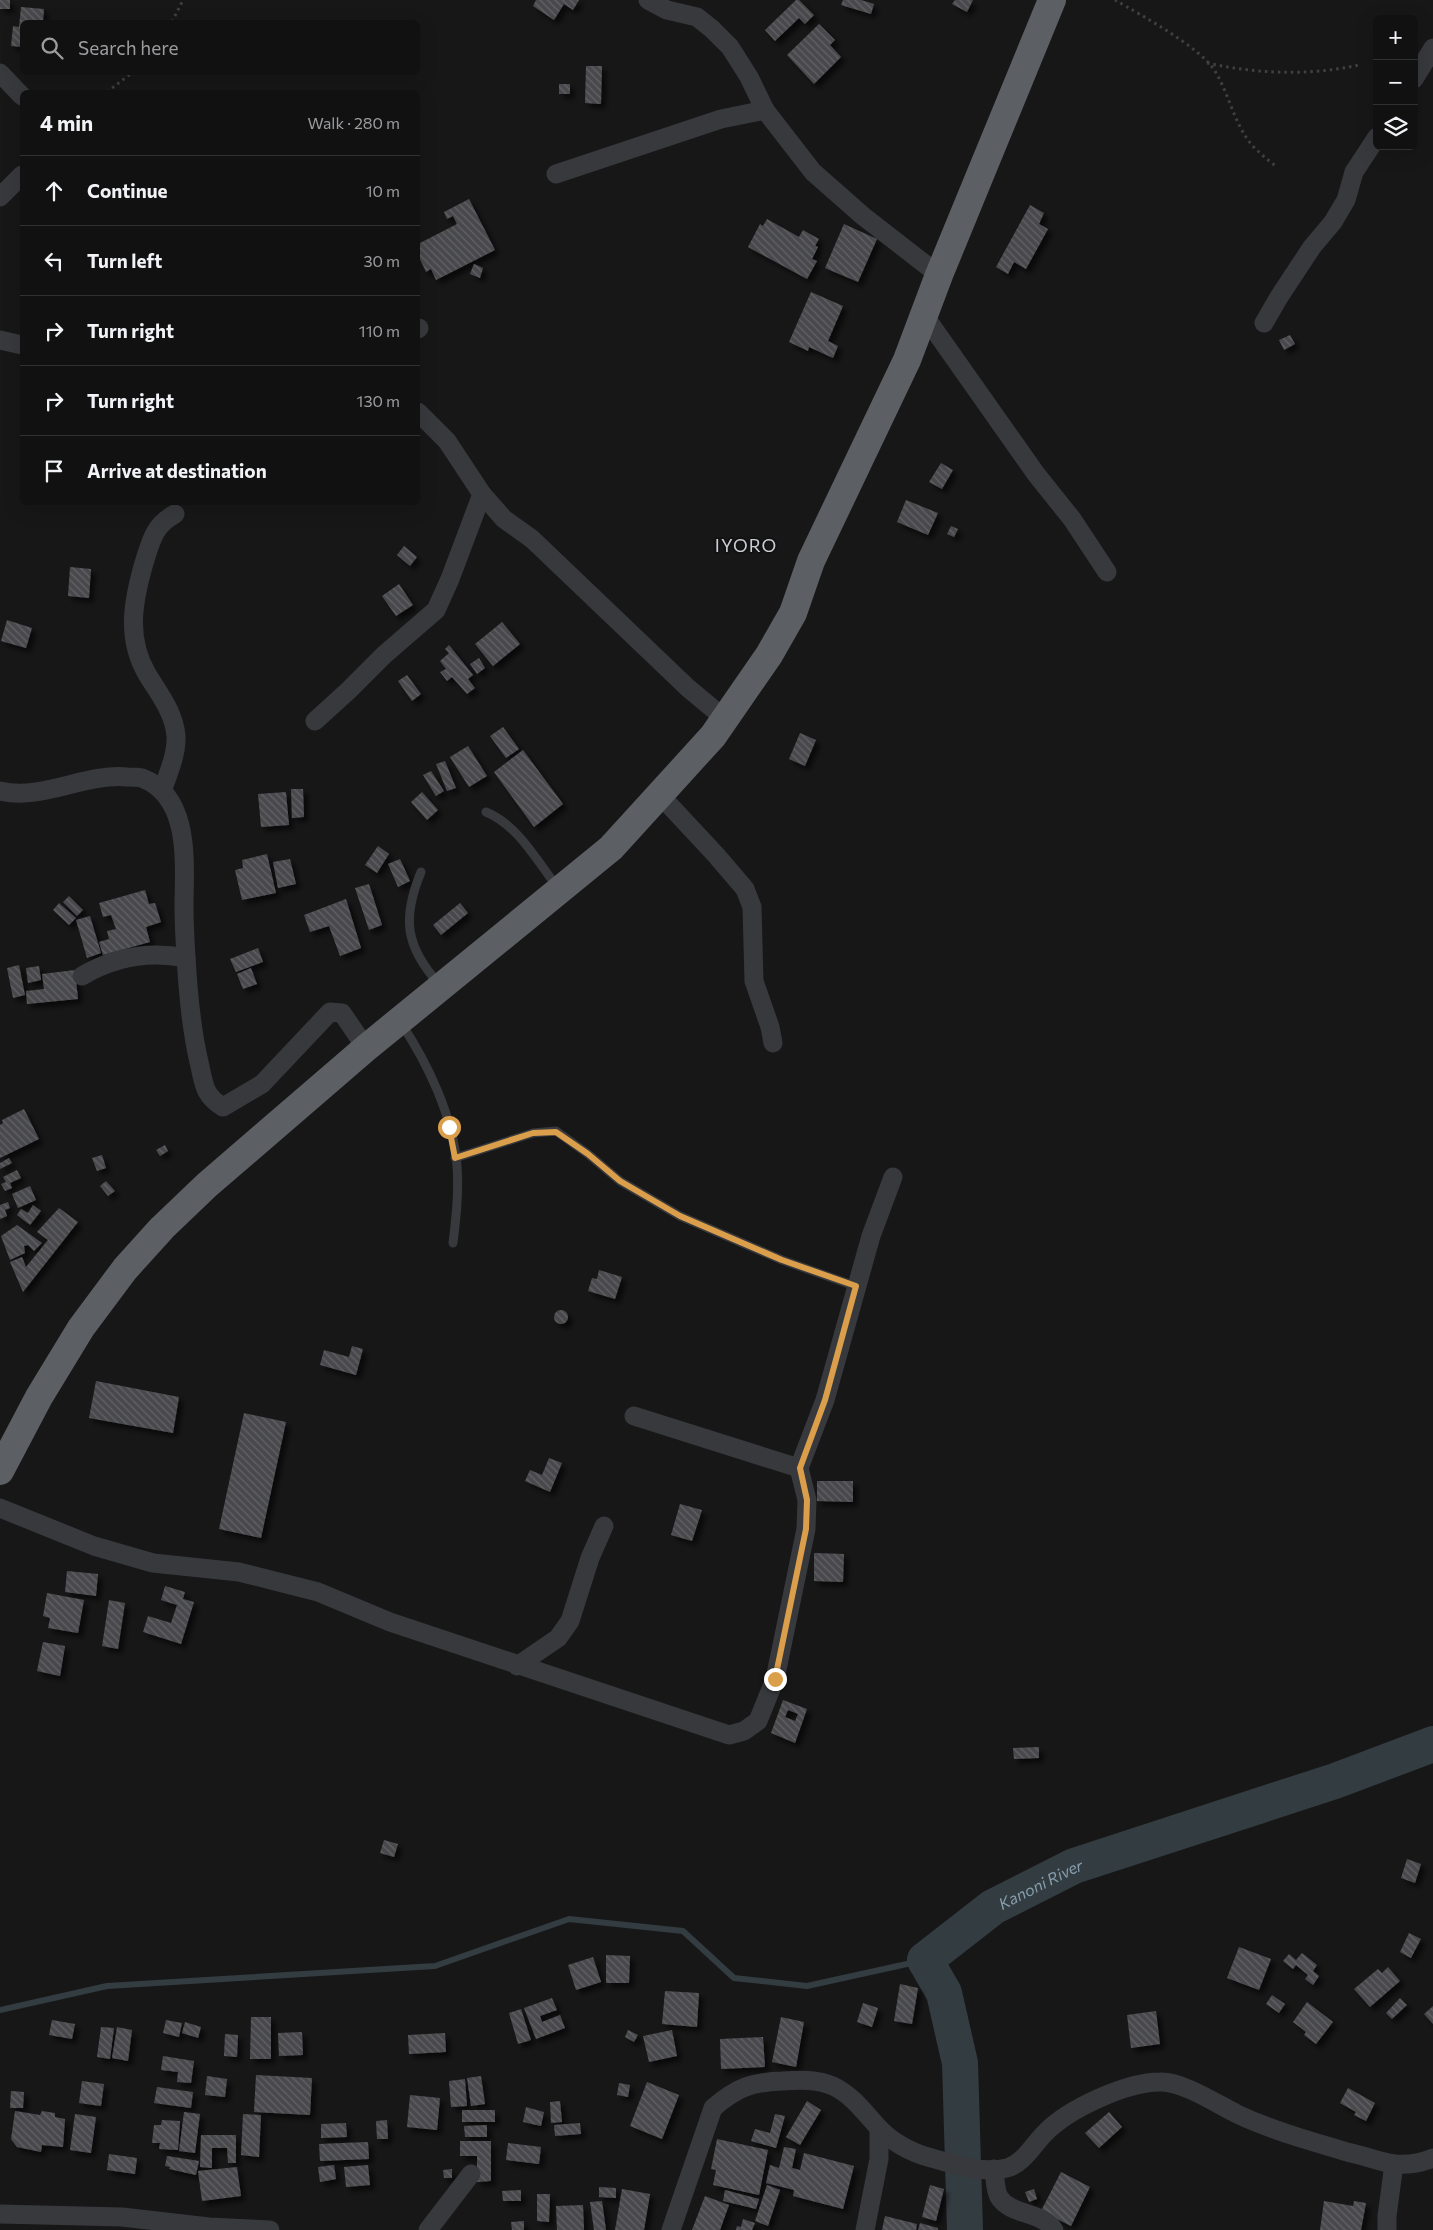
<!DOCTYPE html>
<html lang="en">
<head>
<meta charset="utf-8">
<style>
  body { margin:0; font-family:Commissioner,sans-serif; background:#1a1a1b; color:#f1f3f6 }
  .controls { position:absolute; right:15px; top:15px; display:grid; overflow:hidden; border-radius:8px; box-shadow:0 5px 20px #0002 }
  .controls button { width:45px; height:45px; display:grid; place-items:center; padding:0; border:0; border-bottom:1px solid #303132; background:#111112; color:#f1f3f6; font:25px sans-serif }
  .stop { position:absolute; width:15px; height:15px; margin:-11px; border:4px solid #db9f4c; border-radius:50%; background:#fff }
  .stop.end { background:#db9f4c; border-color:#fff; box-shadow:0 1px 5px #0008 }
  .list { margin:0; padding:0; list-style:none }
  h2 { display:flex; justify-content:space-between; align-items:center; height:65px; margin:0; padding:0 20px; font-size:21px }
  h2 small { font-size:16px; font-weight:400; color:#9c9d9f }
  .list li { display:grid; grid-template-columns:32px 1fr auto; gap:15px; align-items:center; box-sizing:border-box; height:70px; padding:0 20px; border-top:1px solid #303132 }
  .list b { display:block; font-size:19px; white-space:nowrap }
  .list em { font-size:16px; font-style:normal; color:#9c9d9f }
  .icon { flex:none; width:28px; height:28px; fill:none; stroke:currentColor; stroke-width:2; stroke-linecap:round; stroke-linejoin:round }
  .map { position:relative; flex:none; width:1433px; height:2230px; overflow:hidden }
  .search { position:absolute; background:#111112; box-shadow:0 5px 20px #0002; left:20px; top:20px; width:400px; height:55px; display:flex; align-items:center; gap:12px; box-sizing:border-box; padding:0 18px; border-radius:8px; color:#9c9d9f; font-size:19px }
  .panel { position:absolute; background:#111112; box-shadow:0 5px 20px #0002; left:20px; top:90px; width:400px; height:415px; border-radius:8px }
  .map>svg:first-child { display:block }
  .lines { fill:none; stroke-linecap:round; stroke-linejoin:round }
  .stream { stroke:#333c41; stroke-width:6 }
  .river { stroke:#333c41; stroke-width:36 }
  .building { fill:url(#building-back-hatch); fill-rule:evenodd; filter:url(#shadow) }
  .path { stroke:#3e4043; stroke-width:3; stroke-dasharray:2.5 4; stroke-linecap:butt }
  .service { stroke:#38393d; stroke-width:9 }
  .minor { stroke:#38393d; stroke-width:19 }
  .trunk { stroke:#5c5f64; stroke-width:28 }
  .route { stroke:#db9f4c; stroke-width:6 }
  .labels { text-anchor:middle; dominant-baseline:central; stroke-width:4; stroke-linejoin:round; paint-order:stroke }
  .water-label { font-size:16px; font-style:italic; fill:#869ead; stroke:#121213 }
  .quarter-label { font-size:18px; letter-spacing:1px; fill:#cbced3; stroke:#121213 }
</style>
</head>
<body>
<div class="map">
<svg width="1433" height="2230" viewBox="0 0 1433 2230">
  <defs>
    <pattern id="building-back-hatch" width="6" height="6" patternUnits="userSpaceOnUse" patternTransform="scale(1.25)"><rect width="6" height="6" fill="#494a4d"/><path d="M-1 5l2 2M0 0l6 6M5-1l2 2" fill="none" stroke="#616264"/></pattern>
    <filter id="shadow"><feDropShadow dx="4.5" dy="4.5" stdDeviation="2.5" flood-color="#0009"/></filter>
  </defs>
  <rect width="100%" height="100%" fill="#171718"/>
  <g class="lines">
    <path class="stream" d="M0 2010 107 1986 435 1966 569 1919 683 1931 734 1978 807 1986 925 1960"/>
    <path class="river" id="s1" d="M965 2230 960 2063 944 1993 925 1960 993 1907 1074 1866 1335 1781 1433 1744"/>
  </g>
  <g class="building">
    <rect x="0" y="0" width="10" height="9"/>
    <path d="M536 0H579L573 10 564 4 554 20 533 6Z"/>
    <path d="M796 0H799L814 15 805 24 799 18 775 41 765 30Z"/>
    <path d="M843 0H861L874 4 871 14 841 5Z"/>
    <path d="M955 0H973L967 12 952 4Z"/>
    <path d="M21 7 44 9 43 22H22V47L11 46 13 26 19 27Z"/>
    <path d="M819 24 835 40 830 45 841 57 814 84 787 55Z"/>
    <path d="M586 66H602L601 104 585 103Z"/>
    <rect x="559" y="84" width="11" height="10"/>
    <path d="M469 199 495 250 436 280 431 269 426 272 418 255V244L457 224 453 216 447 219 444 212Z"/>
    <path d="M1030 205 1044 213 1039 224 1048 229 1026 269 1014 262 1008 274 996 267Z"/>
    <path d="M767 219 799 237 803 230 819 239 815 246 818 247 812 259 817 261 807 279 748 247 760 224 763 226Z"/>
    <path d="M844 224 877 239 858 282 825 268Z"/>
    <path d="M474 264 483 268 480 278 470 274Z"/>
    <path d="M811 292 843 306 828 341 838 346 833 358 809 347 808 351 789 342Z"/>
    <path d="M1290 335 1295 344 1284 350 1279 340Z"/>
    <path d="M941 463 953 470 942 489 929 482Z"/>
    <path d="M906 500 938 513 928 535 897 522Z"/>
    <path d="M951 526 958 529 954 537 947 534Z"/>
    <path d="M404 546 417 557 410 566 397 555Z"/>
    <path d="M70 567 91 569 89 598 68 596Z"/>
    <path d="M399 584 413 605 396 616 382 596Z"/>
    <path d="M7 620 32 628 26 648 1 641Z"/>
    <path d="M502 622 520 644 493 666 475 644Z"/>
    <path d="M449 645 473 675 468 679 475 688 467 694 452 677 447 681 440 672 446 669 440 661 449 653 445 649Z"/>
    <path d="M479 658 485 668 477 674 470 664Z"/>
    <path d="M407 675 421 694 412 701 398 681Z"/>
    <path d="M503 727 519 749 506 758 490 736Z"/>
    <path d="M800 733 816 740 805 766 789 759Z"/>
    <path d="M468 746 487 776 469 787 450 757Z"/>
    <path d="M523 750 563 804 534 827 494 772Z"/>
    <path d="M445 761 456 788 447 791 436 764Z"/>
    <path d="M431 771 444 791 436 796 423 775Z"/>
    <path d="M291 789H303L304 817 292 818Z"/>
    <path d="M286 792 289 825 261 827 258 794Z"/>
    <path d="M422 792 438 810 427 820 411 802Z"/>
    <path d="M378 846 389 854 377 873 365 865Z"/>
    <path d="M267 854 276 893 242 900 235 870 243 868 242 860Z"/>
    <path d="M290 859 296 884 278 888 273 862Z"/>
    <path d="M400 859 410 881 398 887 388 864Z"/>
    <path d="M369 884 382 925 369 930 355 888Z"/>
    <path d="M145 890 149 904 155 903 161 922 146 927 150 942 103 955 99 942 109 939 107 931 116 929 111 915 103 917 99 903Z"/>
    <path d="M69 896 83 910 77 916 63 902Z"/>
    <path d="M346 899 361 948 340 956 329 926 310 932 304 915Z"/>
    <path d="M59 903 76 918 69 925 53 910Z"/>
    <path d="M460 903 468 913 441 935 433 925Z"/>
    <path d="M90 916 101 953 87 958 76 920Z"/>
    <path d="M258 948 263 962 236 972 230 959Z"/>
    <path d="M19 965 25 995 13 998 7 968Z"/>
    <path d="M39 966 41 980 28 983 26 968Z"/>
    <path d="M251 968 257 984 243 989 237 974Z"/>
    <path d="M75 970 78 999 27 1004 26 991 44 989 42 974Z"/>
    <path d="M24 1109 39 1139 0 1158V1125L3 1123 2 1120Z"/>
    <path d="M165 1145 168 1151 160 1156 156 1150Z"/>
    <path d="M102 1155 106 1168 97 1171 92 1158Z"/>
    <path d="M9 1158 12 1163 0 1169V1163Z"/>
    <path d="M17 1170 21 1178 10 1183 12 1188 5 1191 1 1184 6 1182 3 1177Z"/>
    <path d="M106 1181 115 1191 108 1196 100 1186Z"/>
    <path d="M30 1186 36 1200 18 1208 12 1194Z"/>
    <path d="M8 1202 10 1208 5 1210 7 1216 0 1219V1205Z"/>
    <path d="M33 1205 41 1211 30 1225 17 1215 21 1209 28 1213Z"/>
    <path d="M59 1208 78 1222 23 1292 10 1262 22 1257 26 1267 48 1240 37 1232Z"/>
    <path d="M17 1225 42 1243 34 1251 28 1245 24 1246 25 1253 10 1260 1 1236Z"/>
    <path d="M599 1270 622 1277 615 1299 588 1291 592 1278 597 1279Z"/>
    <circle cx="561" cy="1317" r="7"/>
    <path d="M352 1346 363 1349 356 1375 320 1365 324 1350 349 1357Z"/>
    <path d="M96 1381 179 1397 173 1433 89 1418Z"/>
    <path d="M244 1413 286 1422 261 1538 219 1529Z"/>
    <path d="M549 1458 562 1463 550 1492 525 1481 530 1470 542 1475Z"/>
    <path d="M817 1481H853V1502L817 1501Z"/>
    <path d="M680 1504 702 1510 692 1541 671 1535Z"/>
    <path d="M814 1553 844 1554 843 1582 814 1581Z"/>
    <path d="M67 1571 98 1574 96 1596 65 1592Z"/>
    <path d="M165 1586 185 1592 183 1599 194 1602 181 1644 143 1632 148 1616 171 1623 177 1605 161 1600Z"/>
    <path d="M47 1593 84 1600 78 1633 48 1628 50 1618 43 1616Z"/>
    <path d="M109 1600 125 1603 118 1649 102 1646Z"/>
    <path d="M43 1642 65 1646 60 1676 37 1671Z"/>
    <path d="M783 1700 807 1709 795 1743 771 1733ZM788 1710 798 1714 795 1721 785 1717Z"/>
    <path d="M1039 1747V1758L1014 1759 1013 1748Z"/>
    <path d="M384 1840 398 1844 394 1857 380 1853Z"/>
    <path d="M1407 1859 1421 1864 1415 1883 1401 1878Z"/>
    <path d="M1409 1933 1421 1939 1411 1958 1400 1952Z"/>
    <path d="M1239 1947 1271 1959 1259 1990 1227 1978Z"/>
    <path d="M1302 1953 1317 1965 1313 1971 1319 1976 1313 1985 1305 1979 1308 1975 1296 1965 1293 1969 1283 1961 1289 1954 1296 1960Z"/>
    <path d="M606 1955 630 1956 629 1983H606Z"/>
    <path d="M593 1957 601 1982 576 1990 568 1965Z"/>
    <path d="M1388 1967 1400 1981 1370 2007 1354 1989 1378 1969 1382 1973Z"/>
    <path d="M900 1984 918 1988 912 2024 894 2021Z"/>
    <path d="M665 1991 699 1993 697 2027 662 2024Z"/>
    <path d="M1272 1995 1285 2004 1279 2013 1266 2004Z"/>
    <path d="M552 1998 557 2010 540 2016 542 2022 560 2015 565 2028 536 2039 524 2008Z"/>
    <path d="M1400 1998 1407 2005 1392 2019 1386 2013Z"/>
    <path d="M1307 2002 1333 2022 1316 2044 1304 2035 1306 2032 1293 2022Z"/>
    <path d="M863 2003 878 2008 872 2027 857 2022Z"/>
    <path d="M1433 2006V2024L1424 2014Z"/>
    <path d="M521 2009 531 2040 518 2044 509 2013Z"/>
    <path d="M1156 2011 1160 2044 1131 2048 1127 2015Z"/>
    <path d="M251 2017H271V2059H250Z"/>
    <path d="M781 2017 804 2022 796 2067 772 2062Z"/>
    <path d="M52 2020 75 2024 72 2039 49 2035Z"/>
    <path d="M166 2020 182 2023 179 2037 163 2033Z"/>
    <path d="M185 2022 201 2027 198 2038 182 2033Z"/>
    <path d="M101 2027 114 2028 110 2059 97 2057Z"/>
    <path d="M117 2027 132 2030 128 2061 112 2058Z"/>
    <path d="M628 2030 638 2035 634 2042 625 2037Z"/>
    <path d="M672 2030 677 2056 649 2062 643 2036Z"/>
    <path d="M302 2032 303 2055 279 2056 278 2033Z"/>
    <path d="M445 2033 446 2052 409 2054 408 2035Z"/>
    <path d="M225 2034 238 2035 237 2057 224 2056Z"/>
    <path d="M763 2037 765 2067 721 2069 720 2039Z"/>
    <path d="M163 2056 194 2061 191 2083 177 2082 178 2072 161 2070Z"/>
    <path d="M256 2075 312 2078 310 2115 254 2112Z"/>
    <path d="M207 2076 227 2079 225 2097 205 2095Z"/>
    <path d="M481 2076 485 2104 471 2106 467 2078Z"/>
    <path d="M465 2079 467 2106 451 2107 449 2081Z"/>
    <path d="M82 2081 104 2084 101 2106 79 2103Z"/>
    <path d="M647 2082 679 2095 662 2139 630 2126Z"/>
    <path d="M619 2083 630 2085 628 2097 617 2095Z"/>
    <path d="M157 2087 193 2092 191 2108 154 2103Z"/>
    <path d="M1348 2088 1375 2103 1366 2121 1354 2115 1356 2112 1340 2103Z"/>
    <path d="M11 2091 24 2092 23 2108H10Z"/>
    <path d="M410 2095 440 2098 437 2130 407 2127Z"/>
    <path d="M560 2101 562 2122 551 2123 550 2102Z"/>
    <path d="M807 2101 821 2110 800 2145 786 2137Z"/>
    <path d="M526 2107 544 2112 541 2126 523 2122Z"/>
    <rect x="462" y="2110" width="33" height="12"/>
    <path d="M15 2111 40 2115 42 2111 55 2113V2117L65 2119 63 2147 42 2145 41 2152 17 2147 11 2139Z"/>
    <path d="M184 2112 200 2114 195 2153 179 2151Z"/>
    <path d="M1109 2112 1122 2127 1099 2148 1085 2133Z"/>
    <path d="M75 2114 96 2117 91 2153 70 2150Z"/>
    <path d="M243 2114 261 2115 259 2157 241 2155Z"/>
    <path d="M775 2114 785 2116 776 2148 751 2141 755 2129 770 2133Z"/>
    <path d="M162 2120 180 2121 178 2150 159 2149 160 2143H152L154 2125H161Z"/>
    <path d="M387 2120 388 2139H377L376 2121Z"/>
    <path d="M346 2123 347 2137 321 2138V2124Z"/>
    <path d="M580 2123 581 2134 555 2136 554 2125Z"/>
    <path d="M487 2125V2137H465L464 2126Z"/>
    <path d="M201 2135H236V2163H228L227 2148H212V2168L200 2167Z"/>
    <path d="M717 2139 768 2150 759 2195 713 2185 716 2170 711 2169Z"/>
    <path d="M460 2141H491V2181L477 2182V2156H460Z"/>
    <path d="M368 2142 369 2159 320 2161 319 2144Z"/>
    <path d="M508 2143 541 2147 539 2164 506 2160Z"/>
    <path d="M784 2147 796 2149 792 2168 800 2170 804 2153 854 2166 843 2209 793 2196 794 2190 766 2183 770 2165 779 2168Z"/>
    <path d="M109 2154 137 2158 135 2174 107 2170Z"/>
    <path d="M167 2156 199 2161 196 2175 169 2169 170 2167 165 2166Z"/>
    <path d="M334 2165 336 2179 320 2182 318 2167Z"/>
    <path d="M368 2165 370 2185 346 2187 344 2167Z"/>
    <path d="M237 2167 241 2196 202 2201 198 2171Z"/>
    <path d="M452 2169V2178H444L443 2170Z"/>
    <path d="M1061 2172 1090 2187 1071 2226 1041 2211Z"/>
    <path d="M767 2185 780 2190 768 2226 755 2221Z"/>
    <path d="M930 2185 944 2189 936 2221 922 2217Z"/>
    <path d="M599 2187 616 2188V2198L599 2197Z"/>
    <path d="M622 2189 650 2194 644 2230H615Z"/>
    <path d="M1034 2189 1037 2199 1029 2202 1025 2192Z"/>
    <path d="M521 2190V2201H503L502 2191Z"/>
    <path d="M725 2190 759 2199 756 2209 723 2201Z"/>
    <path d="M537 2194H550L549 2222 537 2221Z"/>
    <path d="M705 2196 729 2205 720 2230H692Z"/>
    <path d="M602 2201 606 2230H594L590 2202Z"/>
    <path d="M1324 2201 1353 2206 1354 2201 1366 2203 1361 2230H1320Z"/>
    <path d="M583 2205 584 2230H557L556 2206Z"/>
    <path d="M885 2216 917 2224 916 2230H882Z"/>
    <path d="M743 2219 755 2223 752 2230H736L737 2226 741 2227Z"/>
    <path d="M524 2221V2230H512L511 2222Z"/>
    <path d="M920 2223 938 2228V2230H918Z"/>
  </g>
  <g class="lines">
    <g class="path">
      <path d="M1115 0C1141 15 1200 47 1215 71 1229 94 1234 123 1251 144 1258 152 1268 160 1277 167"/>
      <path d="M172 22 183 0"/>
      <path d="M1207 63C1258 74 1308 76 1359 65"/>
      <path d="M107 92 133 72"/>
    </g>
    <g class="service">
      <path d="M486 812C518 825 537 861 558 888"/>
      <path d="M421 872C402 918 405 946 439 984"/>
      <path d="M401 1023C428 1064 453 1116 457 1166 459 1192 456 1218 453 1243"/>
      <path d="M455 1158 533 1133 556 1131 588 1154 620 1181 680 1216 782 1260 855 1286"/>
    </g>
    <g class="minor">
      <path d="M648 0 667 10 697 17 712 29 730 47 749 77 765 110 813 172 863 216 939 275"/>
      <path d="M0 73 22 96"/>
      <path d="M1414 79 1433 48"/>
      <path d="M556 174 721 119 765 110"/>
      <path d="M0 197 22 175"/>
      <path d="M924 315 1036 474 1072 519 1107 572"/>
      <path d="M1264 323 1279 297 1312 247 1333 222 1346 200 1354 172 1377 137"/>
      <path d="M418 329 419 328"/>
      <path d="M0 340 22 345"/>
      <path d="M418 412 447 441 482 494 504 519 532 539 688 688 724 718"/>
      <path d="M315 721 349 690 384 655 436 610 450 579 482 494"/>
      <path d="M0 791C42 801 85 773 127 777 132 777 138 777 142 778 192 797 184 866 184 907 184 924 185 940 186 957 188 992 191 1028 199 1062 204 1083 203 1095 223 1107L262 1084 330 1012 342 1013 366 1048"/>
      <path d="M162 791C168 774 177 754 176 736 174 712 159 694 147 674 126 638 133 601 144 563 151 541 154 525 175 514"/>
      <path d="M660 795 716 855 745 889 752 907 754 981 770 1027 773 1043"/>
      <path d="M82 976C114 957 150 951 186 958"/>
      <path d="M634 1416 799 1468"/>
      <path d="M0 1508 94 1546 153 1563 239 1572 318 1592 390 1622 729 1735 744 1731 758 1721 775 1679 806 1529 807 1500 799 1468 825 1400 871 1236 893 1177"/>
      <path d="M517 1666 558 1638 570 1621 590 1558 604 1526"/>
      <path d="M994 2169C995 2177 995 2190 999 2197 1011 2216 1042 2211 1054 2230"/>
      <path d="M0 2214 122 2217 209 2227 270 2230"/>
      <path d="M428 2230 471 2174"/>
      <path d="M671 2230 713 2108C736 2088 751 2082 782 2081 799 2080 817 2079 833 2086 852 2095 864 2112 877 2126 890 2141 910 2152 928 2157 952 2164 981 2174 1007 2168 1024 2163 1033 2145 1045 2133 1068 2109 1126 2082 1160 2082 1182 2081 1217 2104 1237 2114 1273 2131 1313 2142 1351 2153 1365 2156 1380 2162 1394 2164 1407 2165 1421 2163 1433 2158"/>
      <path d="M865 2230 879 2159V2129"/>
      <path d="M1387 2230V2216L1394 2164"/>
    </g>
    <path class="trunk" d="M0 1471 39 1397 81 1328 125 1269 162 1228 207 1185 366 1048 611 848 713 736 769 655 793 613 811 561 907 360 939 275 1052 0"/>
  </g>
  <g class="lines">
    <path class="route" d="M449 1127 455 1158 533 1133 556 1132 588 1154 620 1181 680 1216 782 1260 856 1286 825 1400 800 1468 807 1500 806 1529 775 1679"/>
  </g>
  <g class="labels">
    <g class="water-label">
      <text stroke="none"><textPath href="#s1" startOffset="416">Kanoni River</textPath></text>
    </g>
    <g class="quarter-label">
      <text x="746" y="545">IYORO</text>
    </g>
  </g>
</svg>
<div class="controls">
<button>+</button>
<button>−</button>
<button><svg class="icon" aria-label="layers" viewBox="0 0 24 24"><path d="M12 4l9 5-9 5-9-5zM3 14l9 5 9-5"/></svg></button>
</div>
<div class="stop" style="left:449px;top:1127px"></div>
<div class="stop end" style="left:775px;top:1679px"></div>
<div class="search"><svg class="icon" aria-label="search" viewBox="0 0 24 24"><circle cx="10" cy="10" r="6"/><path d="M15 15l6 6"/></svg>Search here</div>
<section class="panel">
<h2>4 min<small>Walk · 280 m</small></h2>
<ul class="list">
<li><svg class="icon" aria-label="ahead" viewBox="0 0 24 24"><path d="M12 20V5M6 11l6-6 6 6"/></svg><div><b>Continue</b></div><em>10 m</em></li>
<li><svg class="icon" aria-label="left" viewBox="0 0 24 24"><path d="M17 20v-9H6M10 6l-5 5 5 5"/></svg><div><b>Turn left</b></div><em>30 m</em></li>
<li><svg class="icon" aria-label="right" viewBox="0 0 24 24"><path d="M7 20v-9h11M14 6l5 5-5 5"/></svg><div><b>Turn right</b></div><em>110 m</em></li>
<li><svg class="icon" aria-label="right" viewBox="0 0 24 24"><path d="M7 20v-9h11M14 6l5 5-5 5"/></svg><div><b>Turn right</b></div><em>130 m</em></li>
<li><svg class="icon" aria-label="arrive" viewBox="0 0 24 24"><path d="M6 21V4h12l-3 4 3 4H6"/></svg><div><b>Arrive at destination</b></div></li>
</ul>
</section>
</div>
</body>
</html>
